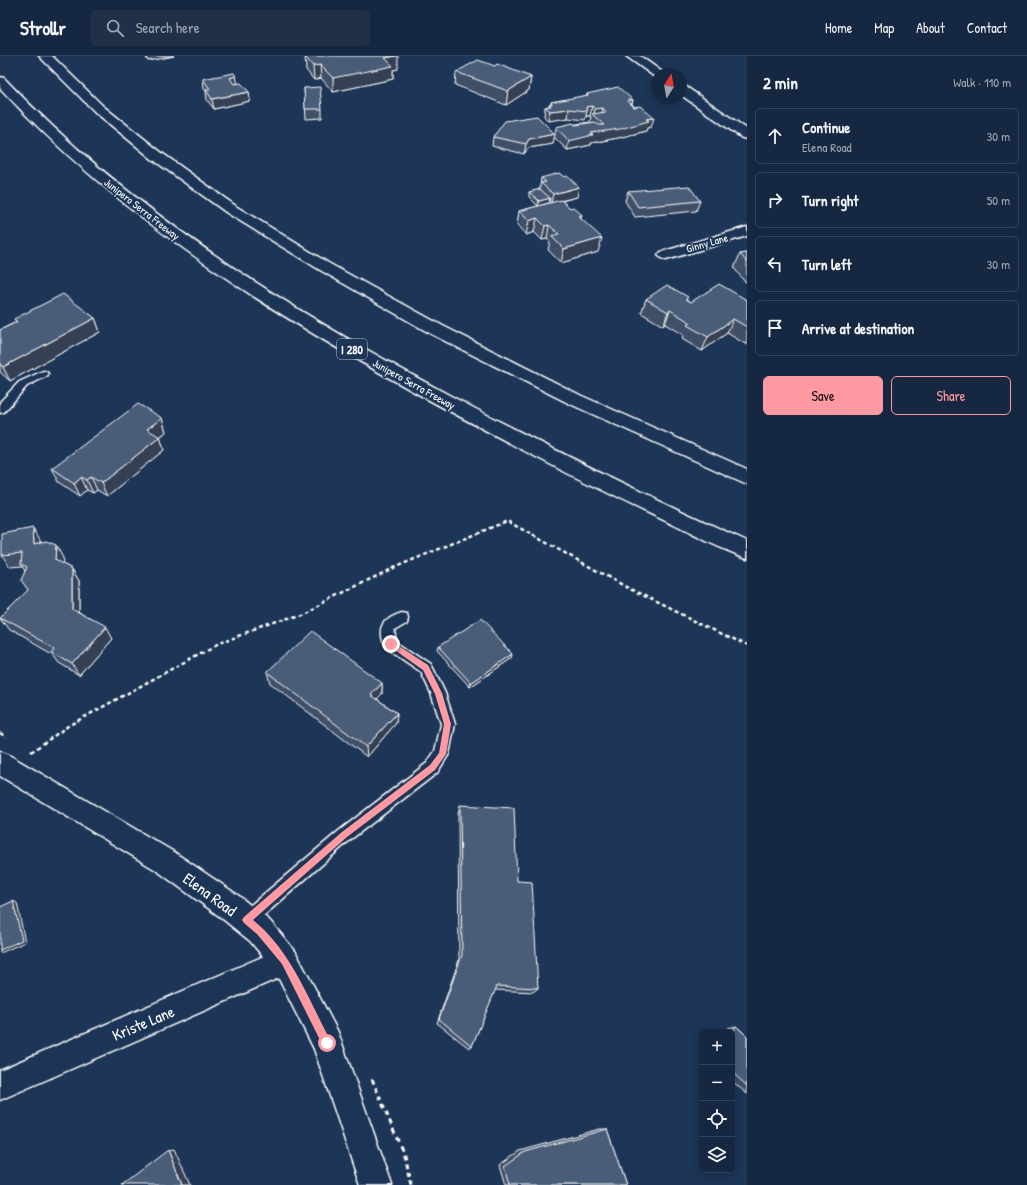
<!DOCTYPE html>
<html lang="en">
<head>
<meta charset="utf-8">
<style>
  body { margin:0; font-family:"Patrick Hand",sans-serif; background:#1f3048; color:#f1f3f6 }
  .controls { position:absolute; right:12px; bottom:12px; display:grid; overflow:hidden; border-radius:6px; box-shadow:0 2px 10px #0003 }
  .controls button { width:36px; height:36px; display:grid; place-items:center; padding:0; border:0; border-bottom:1px solid #35445a; background:#162841; color:#f1f3f6; font:20px sans-serif }
  .compass { position:absolute; left:651px; top:12px; width:36px; height:36px; border-radius:50%; background:#162841; box-shadow:0 2px 10px #0003; rotate:11deg }
  .stop { position:absolute; width:12px; height:12px; margin:-9px; border:3px solid #ff9aa2; border-radius:50%; background:#fff }
  .stop.end { background:#ff9aa2; border-color:#fff; box-shadow:0 1px 4px #0008 }
  .list { margin:0; padding:0; list-style:none }
  h2 { display:flex; justify-content:space-between; align-items:center; height:52px; margin:0; padding:0 16px; font-size:17px }
  h2 small { font-size:13px; font-weight:400; color:#9ea6b1 }
  .list li { display:grid; grid-template-columns:26px 1fr auto; gap:12px; align-items:center; box-sizing:border-box; height:56px; margin:0 8px 8px; padding:0 8px; border:1px solid #35445a; border-radius:6px }
  .list b { display:block; font-size:15px; white-space:nowrap }
  .list p { margin:0; font-size:13px; white-space:nowrap; color:#9ea6b1 }
  .list em { font-size:13px; font-style:normal; color:#9ea6b1 }
  .actions { display:flex; gap:8px; padding:12px 16px }
  .actions a { flex:1; padding:9px 0; border:1px solid #ff9aa2; border-radius:6px; text-align:center; font-size:14px; color:#ff9aa2 }
  .actions .main { background:#ff9aa2; color:#111 }
  .icon { flex:none; width:22px; height:22px; fill:none; stroke:currentColor; stroke-width:2; stroke-linecap:round; stroke-linejoin:round }
  .map { position:relative; flex:none; width:747px; height:1129px; overflow:hidden }
  header { display:flex; align-items:center; gap:24px; box-sizing:border-box; height:56px; padding:0 20px; background:#162841; border-bottom:1px solid #35445a }
  header strong { font-size:19px }
  nav { display:flex; gap:22px; margin-inline-start:auto; font-size:14px }
  .search { width:280px; height:36px; background:#1f3048; display:flex; align-items:center; gap:10px; box-sizing:border-box; padding:0 14px; border-radius:6px; color:#9ea6b1; font-size:15px }
  main { display:flex }
  aside { flex:1; background:#162841 }
  .map>svg:first-child { display:block }
  .lines { fill:none; stroke-linecap:round; stroke-linejoin:round }
  .lane-casing { stroke:#fff; stroke-width:3 }
  .street-casing { stroke:#fff; stroke-width:3 }
  .secondary-casing { stroke:#fff; stroke-width:3 }
  .highway-casing { stroke:#fff; stroke-width:3 }
  .path-far1 { stroke:#fff; stroke-width:2.5; stroke-dasharray:4 3; stroke-linecap:butt }
  .path { stroke:#fff; stroke-width:3; stroke-dasharray:5 4; stroke-linecap:butt }
  .lane { fill:#1d3557; fill-rule:evenodd }
  .street { fill:#1d3557; fill-rule:evenodd }
  .secondary { fill:#1d3557; fill-rule:evenodd }
  .highway { fill:#1d3557; fill-rule:evenodd }
  .wall { fill:#405068; stroke:#fff }
  .shaded-wall { fill:#344155; stroke:#fff }
  .building { fill:#4a5d79; stroke:#fff }
  .route { fill:#ff9aa2 }
  .labels { text-anchor:middle; dominant-baseline:central; stroke-width:4; stroke-linejoin:round; paint-order:stroke }
  .far-street-label { font-size:11px; fill:#fff; stroke:#1d3557 }
  .shield { fill:#1d3557; stroke:#bbc2cd; stroke-width:1 }
  .shield-label { font-size:12px; font-weight:bold; fill:#fff }
  .near-street-label { font-size:16px; fill:#fff; stroke:#1d3557 }
</style>
</head>
<body>
<header>
<strong>Strollr</strong>
<div class="search"><svg class="icon" aria-label="search" viewBox="0 0 24 24"><circle cx="10" cy="10" r="6"/><path d="M15 15l6 6"/></svg>Search here</div>
<nav><a>Home</a><a>Map</a><a>About</a><a>Contact</a></nav>
</header>
<main>
<div class="map">
<svg width="747" height="1129" viewBox="0 0 747 1129">
  <rect width="100%" height="100%" fill="#1d3557"/>
  <filter id="ink" filterUnits="userSpaceOnUse"><feTurbulence type="fractalNoise" baseFrequency=".025" numOctaves="2"/><feDisplacementMap in="SourceGraphic" scale="8" xChannelSelector="R" yChannelSelector="G"/><feConvolveMatrix kernelMatrix="1 2 1 2 8 2 1 2 1" color-interpolation-filters="sRGB"/></filter>
  <g filter="url(#ink)">
    <g class="lines">
      <g class="lane-casing">
        <g id="lane">
          <path d="M43 315 47 316 48 318 47 320 27 330 4 356 0 357V346L19 326Z"/>
          <path d="M402 556 407 557 408 561 407 565 395 572 397 585 431 608 445 637 455 668 449 698 437 717 350 784 252 870 246 872 240 870 238 864 240 858 340 774 427 707 435 695 441 668 431 637 421 616 386 592C377 572 382 562 402 556Z"/>
        </g>
      </g>
      <g class="street-casing">
        <g id="street">
          <path d="M747 171V180L666 204 661 202 658 199 661 196Z"/>
          <path d="M285 891 295 895 299 905 295 915 0 1044V1014Z"/>
        </g>
      </g>
      <g class="secondary-casing">
        <g id="secondary">
          <path d="M626 0H640L665 18H657V21H655Z"/>
          <path d="M681 29 685 30 747 73V83L742 82 681 39Z"/>
          <path d="M0 695 9 699 174 796 239 840 270 865 295 895 338 976 392 1129H360L314 993 275 915 250 885 219 860 156 814 0 720Z"/>
        </g>
      </g>
      <g class="highway-casing">
        <g id="highway">
          <path d="M39 0H52L103 50 162 97 237 151 330 208 443 270 582 340 747 413V428L570 348 431 278 320 214 227 157 152 103 95 56Z"/>
          <path d="M0 21 4 22C131 156 288 253 449 339 547 391 646 440 747 485V502C723 494 700 482 678 471 631 449 584 426 538 402 346 302 149 193 0 32Z"/>
        </g>
      </g>
      <g class="path-far1">
        <path d="M0 677 6 681"/>
        <path d="M31 696 68 670 217 588 300 558 393 512 507 465 628 532 747 590"/>
      </g>
      <path class="path" d="M372 1023 404 1099 411 1129"/>
      <use href="#lane" class="lane"/>
      <use href="#street" class="street"/>
      <use href="#secondary" class="secondary"/>
      <use href="#highway" class="highway"/>
    </g>
    <g class="wall">
      <path d="M145 0H174L148 5Z"/>
      <path d="M305 1 398 13 393 14V23L333 36 321 22 314 24 306 14Z"/>
      <path d="M495 10 531 21 529 34 506 49 455 29 456 16Z"/>
      <path d="M236 20 237 27 249 36 250 45 214 53 207 44 206 35 204 33 203 23Z"/>
      <path d="M304 32 322 53V62L306 63Z"/>
      <path d="M587 38 633 44 632 48 651 71 647 72 646 75 618 82 591 87V89L567 94 554 81 553 88 528 92 524 98 492 90 493 81 555 78 556 71 590 66 591 61 590 60H586L585 64 568 62 548 65 544 60 545 51 549 50V48H551V46L586 40Z"/>
      <path d="M541 122 577 141 562 145 570 152 582 159 581 163 598 196 561 207 548 194 550 186 547 183 542 184 534 176 526 179 517 169 519 155 538 150 529 141V136L540 134V131Z"/>
      <path d="M628 135 700 145 696 155 635 161 625 145Z"/>
      <path d="M747 197V226L744 225 734 212 740 198Z"/>
      <path d="M646 243H687L691 246 747 244V289L727 277 702 295 682 283 683 279 665 268 663 270 641 257Z"/>
      <path d="M95 262 100 276 10 325 0 316V274L16 266 14 263Z"/>
      <path d="M162 362 166 376 160 381 164 394 107 440 97 434 93 437 87 434 80 440 59 426 52 412Z"/>
      <path d="M41 485V486L63 502 62 508 72 513 79 525V556L111 582 79 619 59 607 53 599 9 574 0 562 28 534 25 515 22 510 10 511 2 499Z"/>
      <path d="M438 591 512 602 470 631 437 595Z"/>
      <path d="M267 616 382 627V638L377 643 397 657 396 667 367 701 270 627Z"/>
      <path d="M460 749 517 825 538 932 533 936 495 934 472 990 469 992 437 967 459 904 458 758Z"/>
      <path d="M736 970 747 980V1038L732 1025V976H726L728 972Z"/>
      <path d="M599 1073H607L626 1129H506L500 1109 520 1095Z"/>
    </g>
    <g class="shaded-wall">
      <path d="M147 0H174L148 5Z"/>
      <path d="M396 0H398V13L393 14V23L333 36V22L385 2Z"/>
      <path d="M320 9 321 22 314 24 313 10Z"/>
      <path d="M236 20 238 30 231 31 230 22Z"/>
      <path d="M531 21 529 34 506 49 508 35Z"/>
      <path d="M249 36 250 45 214 53 212 43Z"/>
      <path d="M627 44H633L630 53Z"/>
      <path d="M592 50 590 60H586L587 55 586 51Z"/>
      <path d="M603 52 601 61 594 60 595 53Z"/>
      <path d="M569 53 568 62 548 65 550 55Z"/>
      <path d="M654 62 651 71 647 72 646 75 618 82 591 87V89L567 94 569 85 591 77 646 63Z"/>
      <path d="M555 78 553 88 528 92 524 98 526 88 529 83Z"/>
      <path d="M579 131 577 141 551 147 553 138Z"/>
      <path d="M550 142 549 147 538 150 539 145Z"/>
      <path d="M537 162 534 176 526 179 529 165Z"/>
      <path d="M549 169 547 183 542 184 545 170Z"/>
      <path d="M602 182 598 196 561 207 564 193Z"/>
      <path d="M670 254 665 268 663 270 668 256Z"/>
      <path d="M95 262 100 276 10 325 3 311Z"/>
      <path d="M733 263 727 277 702 295 708 281Z"/>
      <path d="M162 362 166 376 152 387 147 373Z"/>
      <path d="M160 381 164 394 107 440 101 427Z"/>
      <path d="M81 421 87 434 80 440 74 427Z"/>
      <path d="M91 421 97 434 93 437 87 424Z"/>
      <path d="M33 472 41 485V500L34 488Z"/>
      <path d="M56 489 63 502 62 516 55 504Z"/>
      <path d="M72 513 79 525V565L72 553Z"/>
      <path d="M105 571 111 582 79 619 72 608Z"/>
      <path d="M513 598 512 602 470 631 471 627Z"/>
      <path d="M382 627V638L371 649V639Z"/>
      <path d="M397 657 396 667 367 701 366 691Z"/>
      <path d="M13 845 17 847 25 886 0 897V894Z"/>
      <path d="M174 1093 190 1129H182L168 1094Z"/>
    </g>
    <g class="building">
      <path d="M310 0H396L385 2 393 10 333 22 320 9 313 10 305 1Z"/>
      <path d="M478 4 495 10 497 8 531 21 508 35 456 16Z"/>
      <path d="M234 17 236 20 230 22 234 28 241 27 249 36 212 43 206 34 210 33 203 23Z"/>
      <path d="M320 31 322 53H305L304 32Z"/>
      <path d="M618 31 633 44H627L634 51 640 50 654 62 646 63 649 65 620 73 591 77 593 79 569 85 556 71 573 67 575 69 595 66 599 69H604L592 58 606 56 603 52 595 53 592 50 586 51 587 55 569 53 550 55 545 51 551 50 549 48H552L551 46 588 39 587 38Z"/>
      <path d="M537 60 555 78 529 83 526 88 493 81 505 65Z"/>
      <path d="M559 117 564 121 567 120 579 131 553 138 541 127 546 126 541 122Z"/>
      <path d="M689 130 700 145 638 151 628 135Z"/>
      <path d="M540 133 550 142 539 145 529 136Z"/>
      <path d="M561 144 570 152 573 151 582 159 578 160 602 182 564 193 551 180 559 178 549 169 545 170 537 162 529 165 519 155Z"/>
      <path d="M747 197V206L740 198Z"/>
      <path d="M719 228 747 244V271L733 263 708 281 687 269 691 267 670 254 668 256 646 243 667 229 688 241 686 243 691 246Z"/>
      <path d="M63 238 95 262 3 311 0 308V274L17 266 14 263Z"/>
      <path d="M138 348 162 362 147 373 160 381 101 427 91 421 87 424 81 421 74 427 52 412Z"/>
      <path d="M33 472 34 488 46 485 56 489 55 504 72 513V553L105 571 72 608 51 596 54 592 0 562 28 534 21 524 27 511 21 508 22 497 2 499V478Z"/>
      <path d="M480 564 513 598 471 627 438 591Z"/>
      <path d="M310 575 382 627 371 639 397 657 366 691 267 616Z"/>
      <path d="M460 749 514 752 517 825 532 826 538 932 497 930 472 990 439 963 462 899Z"/>
      <path d="M13 845 22 884 0 894V851Z"/>
      <path d="M736 970 747 980V1030L732 1016V977Z"/>
      <path d="M607 1073 626 1129H510L505 1110 525 1096Z"/>
      <path d="M168 1094 182 1129H122Z"/>
    </g>
  </g>
  <path class="route" d="M391 585 428 609 442 637 451 668 446 698 435 714 347 781 253 864C291 895 308 942 330 984L331 987 330 990 327 992 323 990 282 908 257 878 244 867 242 864 244 861 342 776 430 709 439 697 444 668 435 638 423 614 389 590V586Z"/>
  <g class="labels">
    <g class="far-street-label">
      <text transform="translate(142 153) rotate(38)">Junipero Serra Freeway</text>
      <text transform="translate(707 187) rotate(-16)">Ginny Lane</text>
      <text transform="translate(414 328) rotate(29)">Junipero Serra Freeway</text>
    </g>
    <rect class="shield" x="337" y="283" width="30" height="20" rx="3"/>
    <g class="shield-label">
      <text x="352" y="293">I 280</text>
    </g>
    <g class="near-street-label">
      <text transform="translate(210 838) rotate(36)">Elena Road</text>
      <text transform="translate(143 967) rotate(-23)">Kriste Lane</text>
    </g>
  </g>
</svg>
<div class="controls">
<button>+</button>
<button>−</button>
<button><svg class="icon" aria-label="locate" viewBox="0 0 24 24"><circle cx="12" cy="12" r="6"/><path d="M12 2v4M12 18v4M2 12h4M18 12h4"/></svg></button>
<button><svg class="icon" aria-label="layers" viewBox="0 0 24 24"><path d="M12 4l9 5-9 5-9-5zM3 14l9 5 9-5"/></svg></button>
</div>
<svg class="compass" viewBox="-18 -18 36 36"><path d="M0-13l5 13h-10z" fill="#e53935"/><path d="M0 13l5-13h-10z" fill="#9ea6b1"/></svg>
<div class="stop" style="left:327px;top:987px"></div>
<div class="stop end" style="left:391px;top:588px"></div>
</div>
<aside>
<h2>2 min<small>Walk · 110 m</small></h2>
<ul class="list">
<li><svg class="icon" aria-label="ahead" viewBox="0 0 24 24"><path d="M12 20V5M6 11l6-6 6 6"/></svg><div><b>Continue</b><p>Elena Road</p></div><em>30 m</em></li>
<li><svg class="icon" aria-label="right" viewBox="0 0 24 24"><path d="M7 20v-9h11M14 6l5 5-5 5"/></svg><div><b>Turn right</b></div><em>50 m</em></li>
<li><svg class="icon" aria-label="left" viewBox="0 0 24 24"><path d="M17 20v-9H6M10 6l-5 5 5 5"/></svg><div><b>Turn left</b></div><em>30 m</em></li>
<li><svg class="icon" aria-label="arrive" viewBox="0 0 24 24"><path d="M6 21V4h12l-3 4 3 4H6"/></svg><div><b>Arrive at destination</b></div></li>
</ul>
<div class="actions"><a class="main">Save</a><a>Share</a></div>
</aside>
</main>
</body>
</html>
